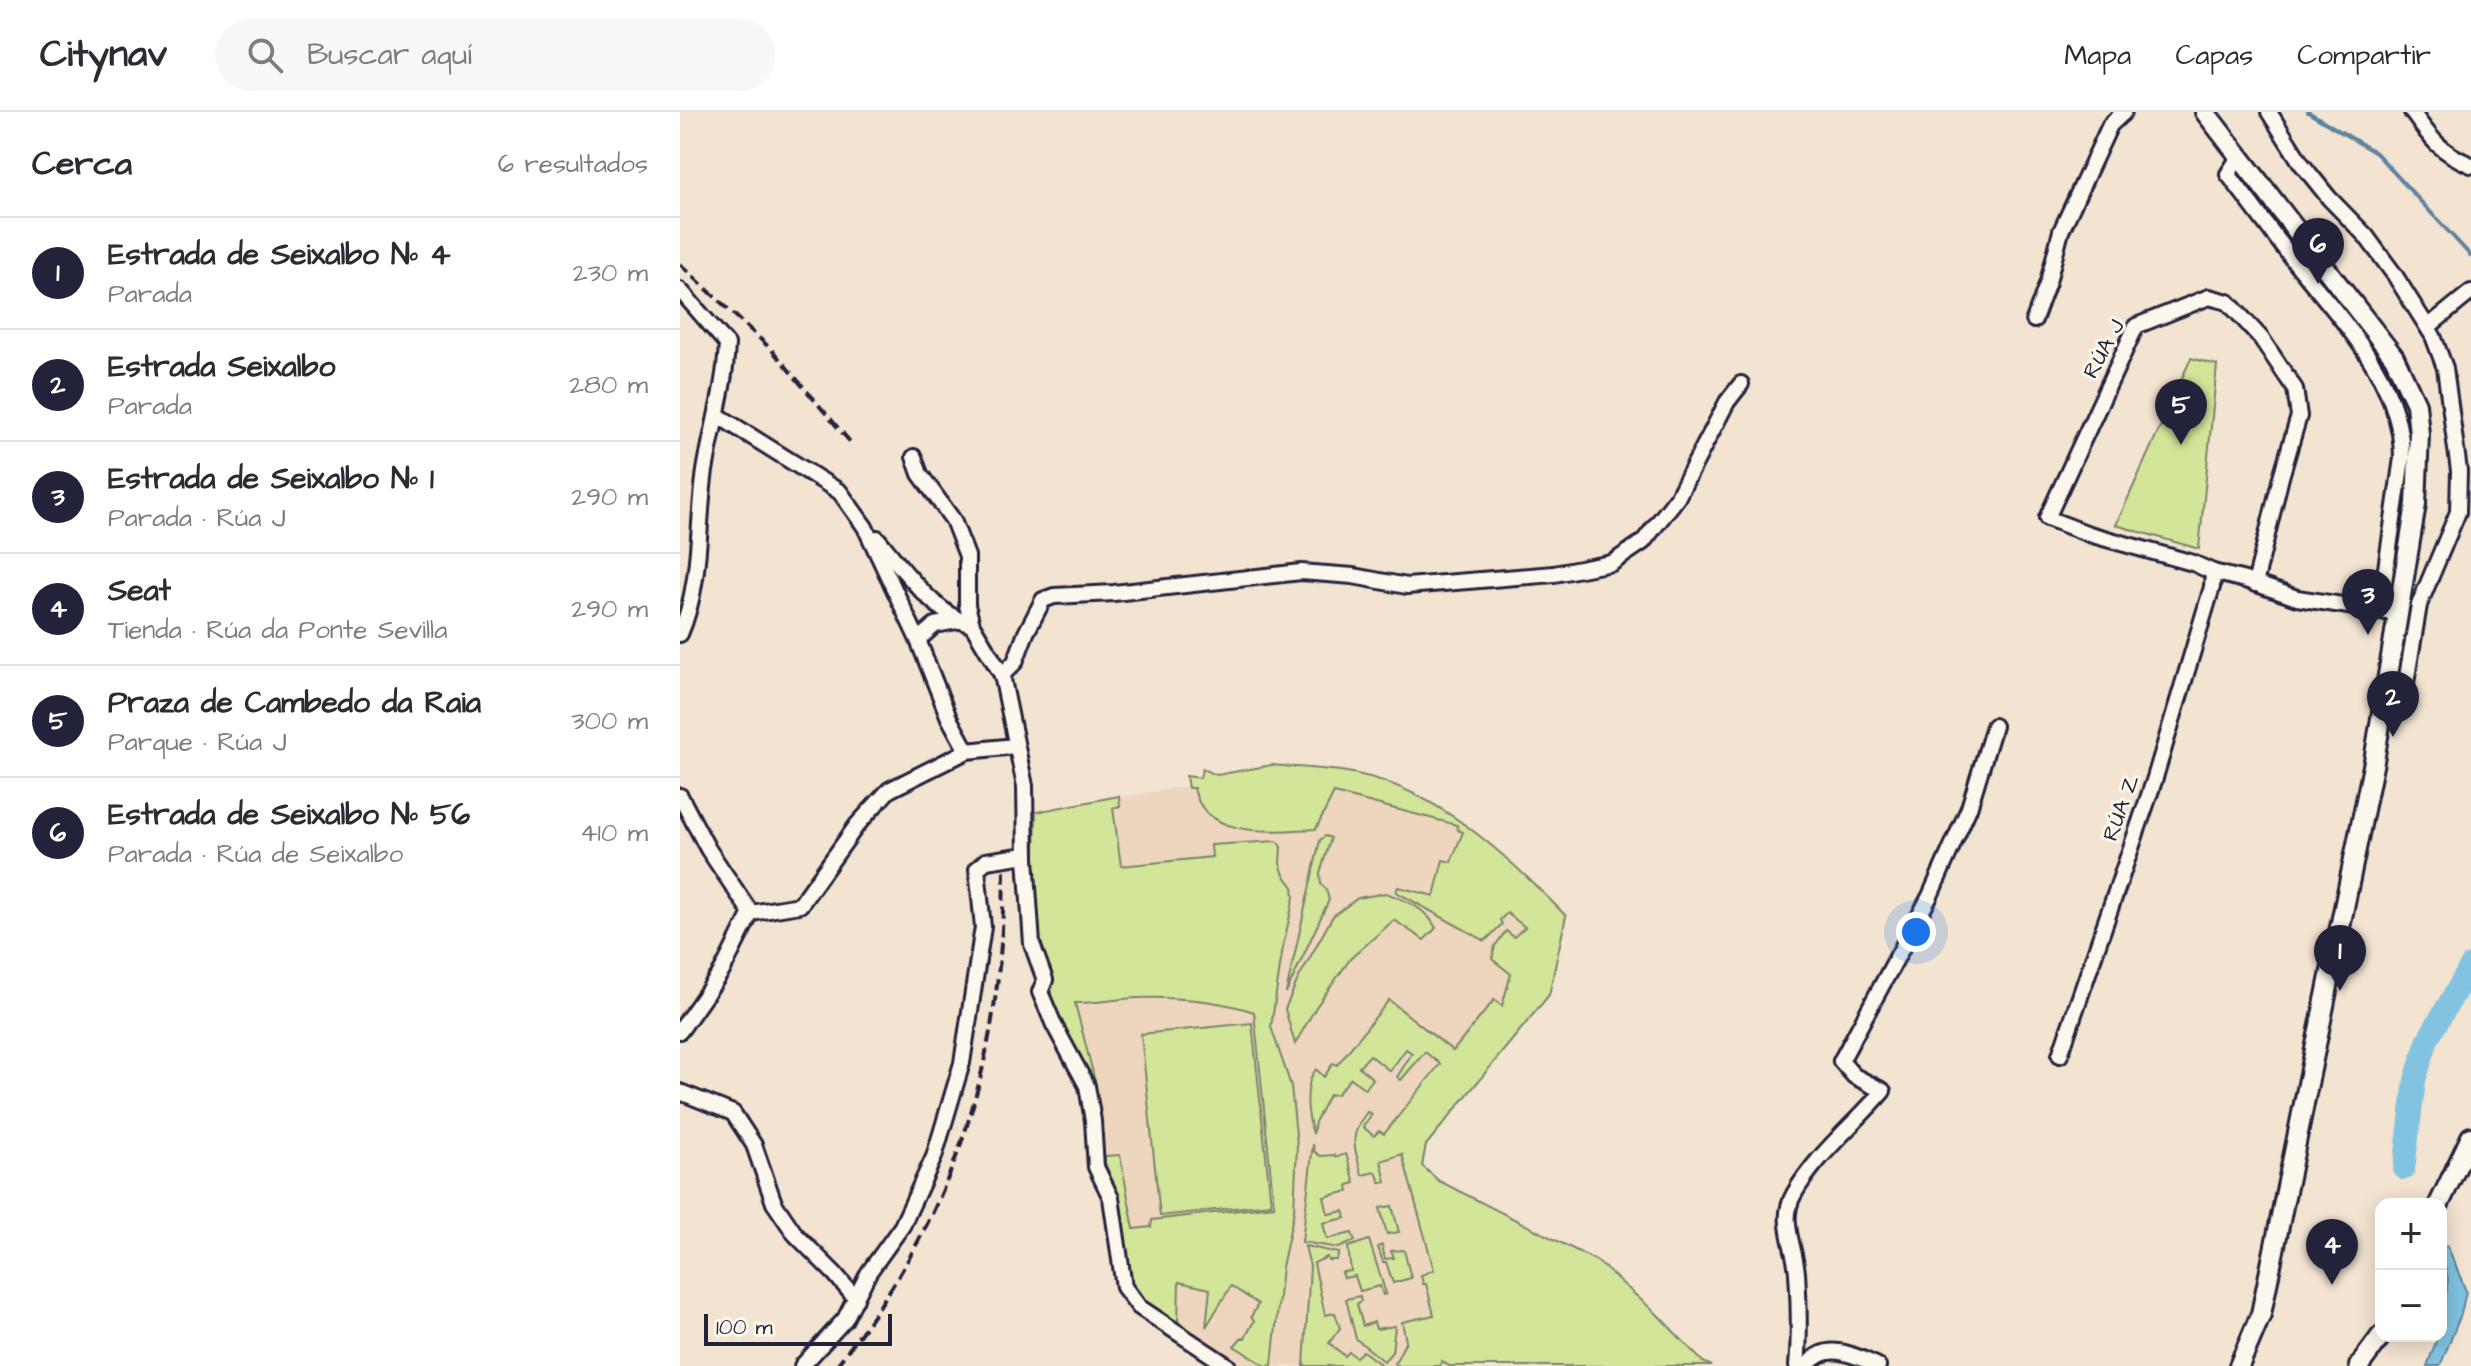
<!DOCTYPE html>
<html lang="es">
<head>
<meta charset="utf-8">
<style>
  body { margin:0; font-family:"Architects Daughter",sans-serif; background:#f7f7f7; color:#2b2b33 }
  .controls { position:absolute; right:24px; bottom:24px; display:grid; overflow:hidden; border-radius:16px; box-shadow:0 4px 20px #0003 }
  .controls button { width:72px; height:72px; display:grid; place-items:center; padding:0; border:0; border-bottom:2px solid #e1e1e2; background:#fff; color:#2b2b33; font:40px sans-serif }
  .scale { position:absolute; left:24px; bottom:20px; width:188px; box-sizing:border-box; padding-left:8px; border:4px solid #22223b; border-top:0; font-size:22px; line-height:28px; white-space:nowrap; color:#22223b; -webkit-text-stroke:6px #fbf7ec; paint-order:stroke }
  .you { position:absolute; left:1236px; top:820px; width:28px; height:28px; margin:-20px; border:6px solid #fff; border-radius:50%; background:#1a73e8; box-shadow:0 0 0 12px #1a73e833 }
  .badge { display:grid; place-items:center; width:52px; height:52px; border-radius:50%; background:#22223b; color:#fff; font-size:26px; font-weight:700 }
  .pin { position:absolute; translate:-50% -66px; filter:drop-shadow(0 2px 4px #0008) }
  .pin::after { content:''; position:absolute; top:42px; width:28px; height:24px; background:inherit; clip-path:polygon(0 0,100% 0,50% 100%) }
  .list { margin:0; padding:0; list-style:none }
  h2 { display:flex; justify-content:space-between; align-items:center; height:104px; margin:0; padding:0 32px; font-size:34px }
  h2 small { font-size:26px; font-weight:400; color:#7c7c81 }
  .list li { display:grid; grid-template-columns:52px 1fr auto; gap:24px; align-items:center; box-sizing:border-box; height:112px; padding:0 32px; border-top:2px solid #e1e1e2 }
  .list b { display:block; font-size:30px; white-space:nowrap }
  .list p { margin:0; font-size:26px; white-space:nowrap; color:#7c7c81 }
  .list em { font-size:26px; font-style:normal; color:#7c7c81 }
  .icon { flex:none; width:44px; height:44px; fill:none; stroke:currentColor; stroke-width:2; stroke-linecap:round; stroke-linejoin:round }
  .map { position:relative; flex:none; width:1791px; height:1254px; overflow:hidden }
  header { display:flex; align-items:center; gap:48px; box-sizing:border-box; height:112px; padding:0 40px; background:#fff; border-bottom:2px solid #e1e1e2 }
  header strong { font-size:38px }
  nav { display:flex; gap:44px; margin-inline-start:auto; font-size:28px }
  .search { width:560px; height:72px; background:#f7f7f7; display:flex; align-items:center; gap:20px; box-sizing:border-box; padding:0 28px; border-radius:44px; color:#7c7c81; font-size:30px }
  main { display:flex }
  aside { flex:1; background:#fff }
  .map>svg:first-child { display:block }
  .built { fill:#edd5be }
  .green { fill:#d2e599; stroke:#7a846a; stroke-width:2 }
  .water { fill:#81c3e1; stroke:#5b839f; stroke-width:2 }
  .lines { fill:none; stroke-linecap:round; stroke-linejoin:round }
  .stream { stroke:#5b839f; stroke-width:4 }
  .river { stroke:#81c3e1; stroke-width:22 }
  .minor-casing { stroke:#22223b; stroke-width:20 }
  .tertiary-casing { stroke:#22223b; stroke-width:24 }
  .minor { stroke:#fbf7ec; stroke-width:14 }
  .tertiary { stroke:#fbf7ec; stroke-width:18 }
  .rail { stroke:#22223b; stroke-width:4; stroke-dasharray:12 6; stroke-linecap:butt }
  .labels { text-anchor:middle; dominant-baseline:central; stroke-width:6; stroke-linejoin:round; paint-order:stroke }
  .street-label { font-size:22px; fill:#22223b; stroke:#fbf7ec }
</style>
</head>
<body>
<header>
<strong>Citynav</strong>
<div class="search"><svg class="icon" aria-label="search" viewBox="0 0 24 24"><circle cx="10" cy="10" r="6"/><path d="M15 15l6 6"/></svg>Buscar aquí</div>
<nav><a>Mapa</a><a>Capas</a><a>Compartir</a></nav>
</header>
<main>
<aside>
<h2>Cerca<small>6 resultados</small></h2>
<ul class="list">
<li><span class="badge">1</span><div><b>Estrada de Seixalbo Nº 4</b><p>Parada</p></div><em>230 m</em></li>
<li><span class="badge">2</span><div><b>Estrada Seixalbo</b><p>Parada</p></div><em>280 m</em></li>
<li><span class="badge">3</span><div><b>Estrada de Seixalbo Nº 1</b><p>Parada · Rúa J</p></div><em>290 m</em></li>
<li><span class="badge">4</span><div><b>Seat</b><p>Tienda · Rúa da Ponte Sevilla</p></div><em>290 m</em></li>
<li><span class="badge">5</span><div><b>Praza de Cambedo da Raia</b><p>Parque · Rúa J</p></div><em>300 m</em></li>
<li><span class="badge">6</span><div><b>Estrada de Seixalbo Nº 56</b><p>Parada · Rúa de Seixalbo</p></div><em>410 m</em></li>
</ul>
</aside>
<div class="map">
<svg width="1791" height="1254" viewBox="0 0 1791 1254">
  <rect width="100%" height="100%" fill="#f3e3d1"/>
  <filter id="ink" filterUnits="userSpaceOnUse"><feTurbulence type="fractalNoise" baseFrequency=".0125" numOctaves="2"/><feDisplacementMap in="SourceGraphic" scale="16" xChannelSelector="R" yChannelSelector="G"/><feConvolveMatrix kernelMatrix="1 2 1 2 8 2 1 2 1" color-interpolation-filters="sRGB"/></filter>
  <g filter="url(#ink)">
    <path class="built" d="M590 660 742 689 812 741 883 805 746 1033 742 1054 759 1069 886 1134 915 1152 1021 1254H556L459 1191 425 1060 412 979 374 904 369 861 353 821 354 700Z"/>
    <g class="green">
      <path d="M1511 246 1537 253 1519 437 1436 413Z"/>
      <path d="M592 653C620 656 649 656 677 662 758 678 830 746 886 804L869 883 746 1033 742 1054 759 1069 917 1149 977 1202 1023 1250 1032 1254H769L762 1249 759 1254H719L715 1251 726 1229 722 1210 754 1203 746 1172H743L741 1163 754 1158 722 1042 701 1049 706 1070H700L696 1060 682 1063C674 1035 668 1024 687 1000L692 1002 683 1015 694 1024 699 1019 704 1022 760 952 745 940 721 968 717 965 732 941 726 937 710 959 690 943 679 955 693 967 685 977 671 966 657 982 649 983 635 1010 633 1022C627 1003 623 974 636 957L644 965 653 951 657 953 709 888 773 939 814 888 822 894 831 862 812 847 815 834 826 819 834 825 845 815 827 801 820 808 822 812 805 829 716 780 718 775 754 784 763 748 771 750 783 720 778 718 777 713 654 681 636 717C595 719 524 728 514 676H508L506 664 520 666 522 657 537 663Z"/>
      <path d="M439 684 440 694 433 696 441 754 532 745 531 733 597 729 601 735 600 751 604 763 613 775 614 785 603 835 591 915 611 974 617 1033 614 1099 602 1155 592 1253 586 1254 554 1234 561 1226H565L574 1209 571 1205 578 1192 551 1174 526 1215 530 1177 499 1170 498 1213 459 1191 448 1165 441 1093 425 1051V1044L440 1043 454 1117 471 1115 472 1108 594 1094 574 900C537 888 497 885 457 886 436 887 416 891 395 891L416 973 373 902 369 861 353 821 356 700Z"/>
      <path d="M645 724 651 726 640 761 641 772 646 777 649 788 606 881 640 728Z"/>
      <path d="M706 781C726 789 745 795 756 816L744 828 714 808 671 846 636 895 615 932 605 897 618 867 653 804 678 786Z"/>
      <path d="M572 911 591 1092 480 1104 461 922Z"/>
      <path d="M633 1032 634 1039 640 1044 655 1043 656 1045 666 1042 675 1071 668 1073 669 1079 644 1085 648 1102 664 1099 666 1106 643 1111 647 1127 672 1121 675 1129 659 1136 622 1130Z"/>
      <path d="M712 1094 719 1120 707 1122 700 1096Z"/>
      <path d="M689 1128 706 1182 703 1183 700 1174 680 1179 675 1164 664 1166 662 1160 671 1159 668 1135Z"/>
      <path d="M702 1133 705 1147 714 1146 711 1139 724 1138 731 1166 713 1171 706 1150H703L698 1135Z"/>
      <path d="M625 1134 659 1141 656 1148H648L647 1145 634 1151 645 1203 655 1201 660 1216 649 1231 665 1244 669 1240 676 1245 683 1239 700 1252 699 1254H624L630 1154Z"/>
      <path d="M680 1184 681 1189 677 1192 683 1214 694 1210 696 1217 715 1214 712 1240 704 1249 676 1227 666 1187Z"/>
    </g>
    <path class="water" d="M1767 1133 1786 1179 1781 1202 1760 1254H1747L1758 1224H1761L1768 1167 1761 1136Z"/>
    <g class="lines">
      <path class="stream" d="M1628 0 1696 41 1791 144"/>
      <path class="river" d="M1724 1057 1735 968 1748 927 1791 853"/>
      <g class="minor-casing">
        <g id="minor">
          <path d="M1589 0 1621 51 1649 86 1686 124 1714 162 1753 224 1765 256 1779 359 1778 400 1739 493 1723 589 1712 601 1703 603"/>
          <path d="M1732 0C1751 27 1760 40 1791 53"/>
          <path d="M1559 45 1548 62C1572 93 1595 125 1619 155 1664 211 1722 270 1722 346L1700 498"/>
          <path d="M0 178 47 232C45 276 32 316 25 359 17 412 22 472 0 522"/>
          <path d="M1354 208 1368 170 1381 119 1430 13 1444 0"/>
          <path d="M1748 215 1791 180"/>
          <path d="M37 303 160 380 185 415 238 528 269 606 287 639"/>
          <path d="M234 345 240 362 273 408 287 444V493L292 513 322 563 345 674 346 746 352 832 365 868 360 880 374 913 407 974 413 1009 416 1055 431 1086 444 1175 459 1195 548 1254"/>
          <path d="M197 426C221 455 255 503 292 513"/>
          <path d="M1575 472 1601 365 1619 304 1615 277 1581 226 1548 190 1529 185 1456 214 1367 406 1409 422 1513 451 1533 460 1565 468 1617 486 1720 502"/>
          <path d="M238 528 255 513 277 509"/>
          <path d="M322 563 335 550 346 521 363 488 374 484 434 481 621 460 673 464 727 474 874 462 932 451 963 430 997 386 1047 290 1061 272"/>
          <path d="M0 684 28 737 71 801"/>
          <path d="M71 801 120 793 177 713 209 678 287 639 335 634"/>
          <path d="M0 919 42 859 71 801"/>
          <path d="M1380 943 1474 669 1532 475 1533 460"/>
          <path d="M0 980 53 1001 74 1033 94 1091 115 1122 155 1162 176 1187"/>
          <path d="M122 1254 165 1207 189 1160 222 1114 254 1045 282 951 303 815 297 757 306 749 346 743"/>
          <path d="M1117 1254C1120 1223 1119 1192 1117 1161 1115 1134 1099 1108 1114 1082 1136 1043 1174 1013 1203 979L1174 964 1161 949 1250 784 1289 696 1314 614"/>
          <path d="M1127 1254C1146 1228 1174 1243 1198 1254"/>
        </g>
      </g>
      <g class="tertiary-casing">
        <g id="tertiary">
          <path d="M1525 0 1714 245 1736 292 1739 322 1736 392 1694 649 1581 1202 1559 1254"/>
          <path d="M1759 1092 1791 1025"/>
          <path d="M1679 1254 1701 1224"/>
        </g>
      </g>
      <use href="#minor" class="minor"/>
      <use href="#tertiary" class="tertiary"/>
      <g class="rail">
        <path d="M0 152 92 238 171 331"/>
        <path d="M156 1254C277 1101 323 948 324 755"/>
      </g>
    </g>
  </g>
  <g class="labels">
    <g class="street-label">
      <text transform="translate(1424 237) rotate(-62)">RÚA J</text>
      <text transform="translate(1441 696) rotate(-71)">RÚA Z</text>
    </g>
  </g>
</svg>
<div class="controls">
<button>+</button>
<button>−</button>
</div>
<div class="scale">100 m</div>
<div class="you"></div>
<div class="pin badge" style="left:1660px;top:879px">1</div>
<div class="pin badge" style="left:1713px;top:625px">2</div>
<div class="pin badge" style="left:1688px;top:523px">3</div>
<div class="pin badge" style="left:1652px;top:1173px">4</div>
<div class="pin badge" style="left:1501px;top:333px">5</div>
<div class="pin badge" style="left:1638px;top:172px">6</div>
</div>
</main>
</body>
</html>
